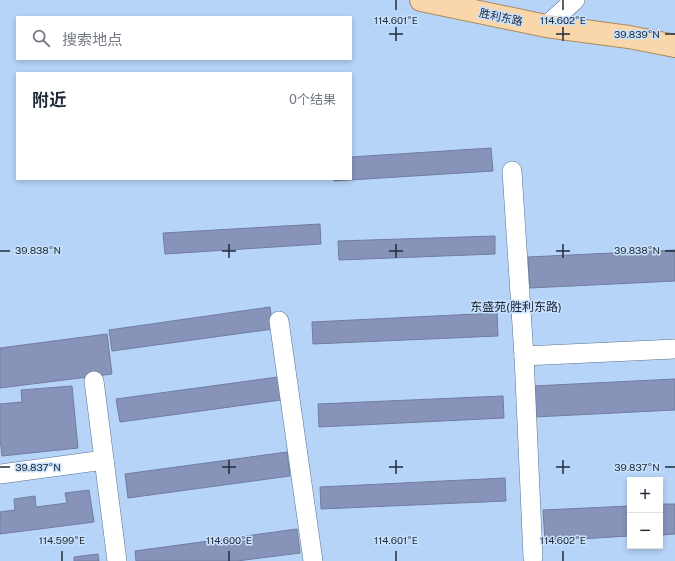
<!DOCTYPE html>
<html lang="zh">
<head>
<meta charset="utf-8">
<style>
  body { margin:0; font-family:"Public Sans","Noto Sans SC",sans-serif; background:#f6f6f7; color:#1f2937 }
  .controls { position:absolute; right:12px; bottom:12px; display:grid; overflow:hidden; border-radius:0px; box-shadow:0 2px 6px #0003 }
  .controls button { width:36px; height:36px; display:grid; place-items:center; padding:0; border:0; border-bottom:1px solid #e0e1e3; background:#fff; color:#1f2937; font:20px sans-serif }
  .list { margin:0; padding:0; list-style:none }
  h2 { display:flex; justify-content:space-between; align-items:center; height:52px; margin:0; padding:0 16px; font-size:17px }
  h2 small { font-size:13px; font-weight:400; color:#747a83 }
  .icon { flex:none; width:22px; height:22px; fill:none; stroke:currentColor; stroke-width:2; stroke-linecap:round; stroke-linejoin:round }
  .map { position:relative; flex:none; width:675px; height:561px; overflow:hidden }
  .search { position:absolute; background:#fff; box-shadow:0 2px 6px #0003; left:16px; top:16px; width:336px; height:44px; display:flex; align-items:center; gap:10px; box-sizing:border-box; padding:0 14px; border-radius:0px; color:#747a83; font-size:15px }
  .panel { position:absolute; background:#fff; box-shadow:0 2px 6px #0003; left:16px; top:72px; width:336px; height:108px; border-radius:0px }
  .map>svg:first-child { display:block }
  .building { fill:#8793b9; stroke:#717ca1 }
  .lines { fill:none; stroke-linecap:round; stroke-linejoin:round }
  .minor-casing { stroke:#587492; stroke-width:20 }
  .major-casing { stroke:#ac8a5d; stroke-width:24 }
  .minor { stroke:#fff; stroke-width:19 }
  .major { stroke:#fad7aa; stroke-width:22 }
  .ticks { fill:none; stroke:#202c39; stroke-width:1.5 }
  .labels { text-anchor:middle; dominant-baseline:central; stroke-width:3; stroke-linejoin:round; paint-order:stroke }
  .street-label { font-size:11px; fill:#202c39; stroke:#c8e1fd }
  .neighbourhood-label { font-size:12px; fill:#202c39; stroke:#c8e1fd }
  .ticks-label { font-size:10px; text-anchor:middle; fill:#202c39; stroke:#c8e1fd; stroke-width:3; stroke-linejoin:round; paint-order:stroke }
</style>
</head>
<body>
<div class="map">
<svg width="675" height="561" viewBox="0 0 675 561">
  <rect width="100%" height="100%" fill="#b6d4f7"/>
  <g class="building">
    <path d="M491 148 493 171 334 181V179H351V157Z"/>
    <path d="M320 224 321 244 165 254 163 233Z"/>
    <path d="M495 236V254L339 260 338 241Z"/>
    <path d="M675 250V281L530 288 528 257Z"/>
    <path d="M270 307 273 329 112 351 109 330Z"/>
    <path d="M497 313 498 336 313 344 312 322Z"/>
    <path d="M107 334 112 374 0 388V348Z"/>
    <path d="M278 377 281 400 120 422 116 399Z"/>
    <path d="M675 379V410L534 417 533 386Z"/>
    <path d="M72 386 78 448 2 456 0 439V404L22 402 21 390Z"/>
    <path d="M503 396 504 418 319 427 318 404Z"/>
    <path d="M287 452 290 476 128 498 125 474Z"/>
    <path d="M505 478 506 501 321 509 320 487Z"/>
    <path d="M89 490 94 522 0 534V512L15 510 14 499 35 496 36 507 67 503 65 493Z"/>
    <path d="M660 504H675V534L660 535Z"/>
    <path d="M630 506V536L545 541 543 510Z"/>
    <path d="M297 529 300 553 237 561H136L135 551Z"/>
    <path d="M98 554 99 561H74V557Z"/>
  </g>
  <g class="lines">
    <g class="minor-casing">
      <g id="minor">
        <path d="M546 26 575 0"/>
        <path d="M512 171 524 356 533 557"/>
        <path d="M279 321 313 561"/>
        <path d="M524 356 675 349"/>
        <path d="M94 381 117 561"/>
        <path d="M0 474 104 460"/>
      </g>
    </g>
    <g class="major-casing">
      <path id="major" d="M421 0 546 26 629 37 675 46"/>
    </g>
    <use href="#minor" class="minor"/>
    <use href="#major" class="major"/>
  </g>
  <path class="ticks" d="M396 0V10M563 0V10M396 27V41M563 27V41M389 34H403M556 34H570M665 34H675M229 244V258M396 244V258M563 244V258M0 251H10M222 251H236M389 251H403M556 251H570M665 251H675M229 460V474M396 460V474M563 460V474M0 467H10M222 467H236M389 467H403M556 467H570M665 467H675M62 551V561M229 551V561M396 551V561M563 551V561"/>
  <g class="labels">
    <g class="street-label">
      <text transform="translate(501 17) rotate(12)">胜利东路</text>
    </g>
    <g class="neighbourhood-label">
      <text x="516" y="307">东盛苑(胜利东路)</text>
    </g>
  </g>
  <g class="ticks-label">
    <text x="396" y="24">114.601°E</text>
    <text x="563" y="24">114.602°E</text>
    <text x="637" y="38">39.839°N</text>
    <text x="38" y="254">39.838°N</text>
    <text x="637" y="254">39.838°N</text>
    <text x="38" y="471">39.837°N</text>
    <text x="637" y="471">39.837°N</text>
    <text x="62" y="544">114.599°E</text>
    <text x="229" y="544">114.600°E</text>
    <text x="396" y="544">114.601°E</text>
    <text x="563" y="544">114.602°E</text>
  </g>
</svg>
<div class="controls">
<button>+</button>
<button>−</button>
</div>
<div class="search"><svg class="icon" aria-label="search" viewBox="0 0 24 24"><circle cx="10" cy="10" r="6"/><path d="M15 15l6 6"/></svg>搜索地点</div>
<section class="panel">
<h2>附近<small>0个结果</small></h2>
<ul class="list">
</ul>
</section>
</div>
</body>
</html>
